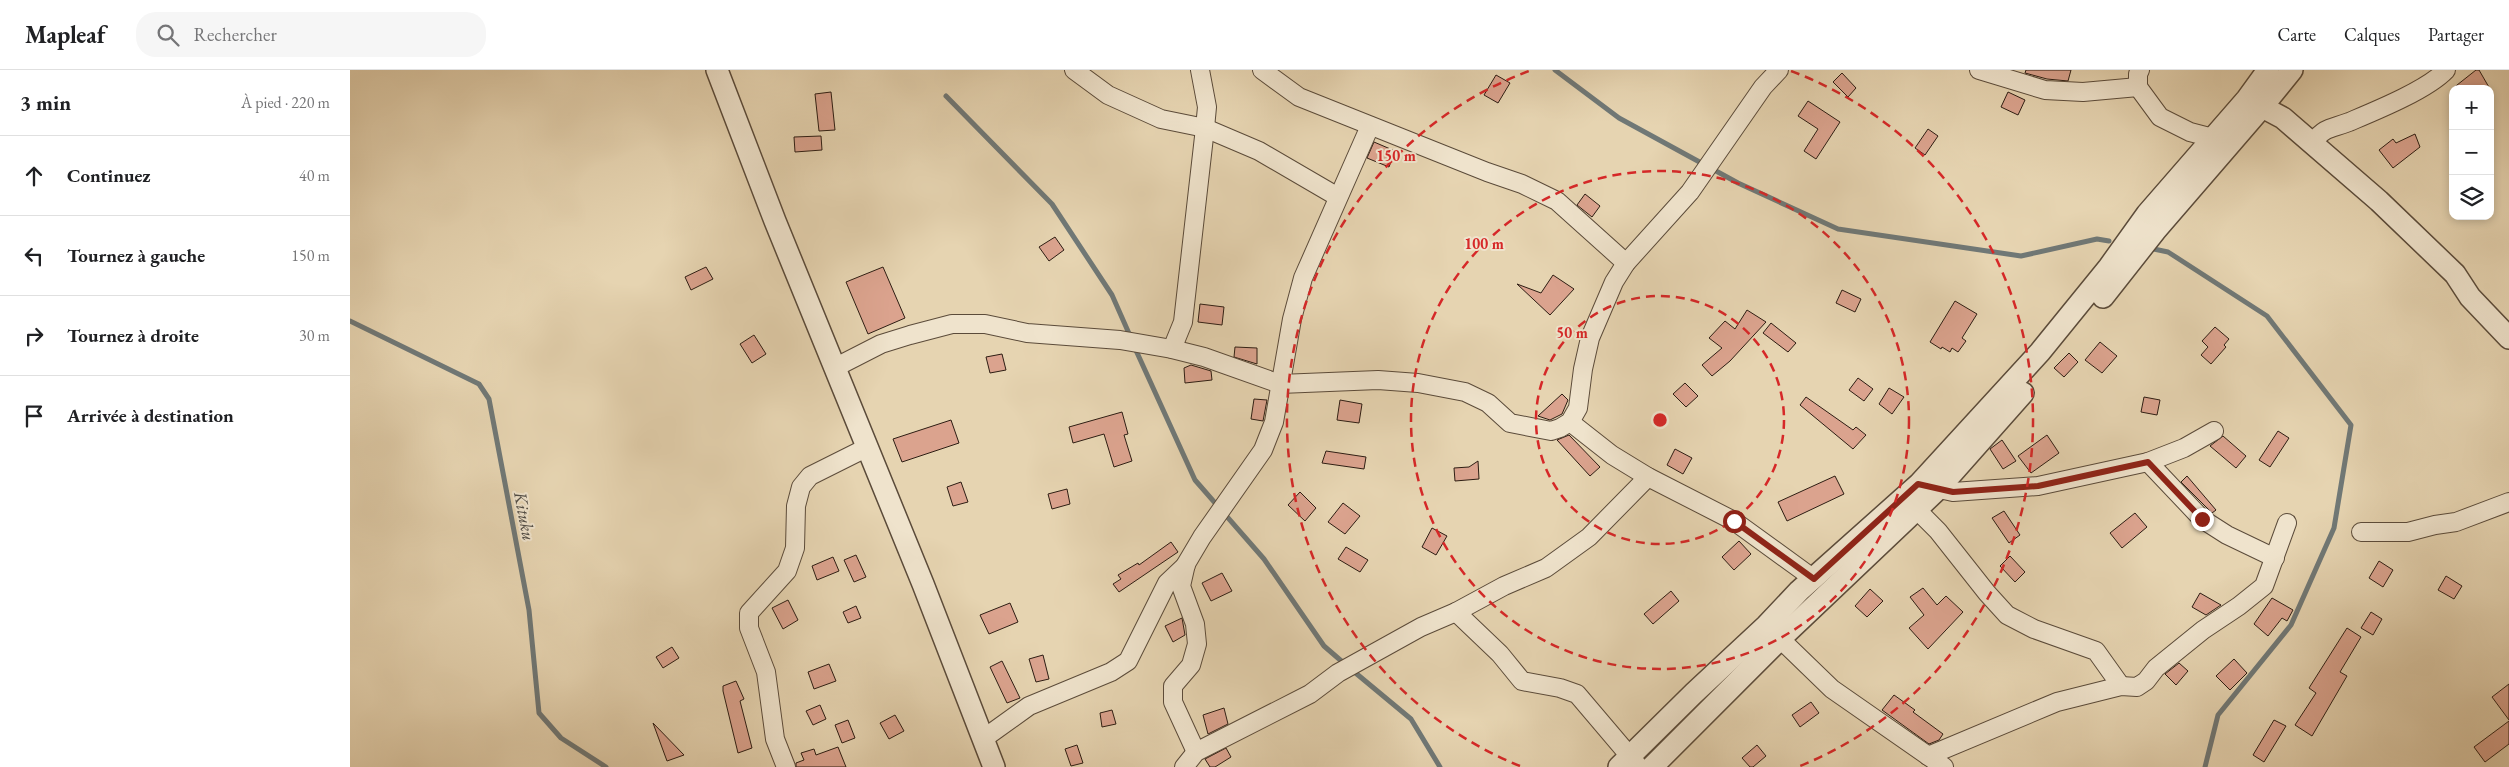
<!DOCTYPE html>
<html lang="fr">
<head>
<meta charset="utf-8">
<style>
  body { margin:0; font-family:"EB Garamond",serif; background:#f6f6f6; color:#202124 }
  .controls { position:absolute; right:15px; top:15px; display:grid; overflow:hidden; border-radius:10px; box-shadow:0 2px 8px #0003 }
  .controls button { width:45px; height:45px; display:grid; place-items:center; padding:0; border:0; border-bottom:1px solid #e0e0e0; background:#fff; color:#202124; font:25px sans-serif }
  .stop { position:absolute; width:15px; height:15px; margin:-11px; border:4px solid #8f2418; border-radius:50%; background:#fff }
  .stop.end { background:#8f2418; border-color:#fff; box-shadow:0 1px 5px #0008 }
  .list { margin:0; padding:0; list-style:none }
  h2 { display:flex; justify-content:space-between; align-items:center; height:65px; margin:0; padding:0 20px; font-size:21px }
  h2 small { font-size:16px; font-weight:400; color:#757577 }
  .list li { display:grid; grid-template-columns:32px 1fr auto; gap:15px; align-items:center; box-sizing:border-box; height:80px; padding:0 20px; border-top:1px solid #e0e0e0 }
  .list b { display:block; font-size:19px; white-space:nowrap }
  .list em { font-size:16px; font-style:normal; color:#757577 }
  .icon { flex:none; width:28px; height:28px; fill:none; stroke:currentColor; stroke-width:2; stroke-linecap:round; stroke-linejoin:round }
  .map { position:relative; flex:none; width:2159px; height:697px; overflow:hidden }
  header { display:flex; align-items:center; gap:30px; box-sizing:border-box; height:70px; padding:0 25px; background:#fff; border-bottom:1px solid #e0e0e0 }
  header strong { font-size:24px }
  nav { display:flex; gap:28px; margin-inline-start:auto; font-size:18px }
  .search { width:350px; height:45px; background:#f6f6f6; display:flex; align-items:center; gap:12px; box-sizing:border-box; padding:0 18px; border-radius:20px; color:#757577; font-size:19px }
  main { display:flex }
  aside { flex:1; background:#fff }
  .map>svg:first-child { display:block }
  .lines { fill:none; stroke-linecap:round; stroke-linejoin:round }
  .stream { stroke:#707876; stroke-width:5 }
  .building { fill:#dba38e; stroke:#2d1d13 }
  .minor-casing { stroke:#5b4b3a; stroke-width:20 }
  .tertiary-casing { stroke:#5b4b3a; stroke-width:24 }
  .minor { stroke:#efe3cc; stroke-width:18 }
  .tertiary { stroke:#efe3cc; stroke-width:21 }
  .route { stroke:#8f2418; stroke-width:6 }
  .ring { fill:none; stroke:#d62828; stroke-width:2.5; stroke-dasharray:9 6 }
  .labels { text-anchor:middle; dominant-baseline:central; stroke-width:4; stroke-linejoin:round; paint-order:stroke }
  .water-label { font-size:18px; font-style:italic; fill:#4f4b45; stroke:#efe3cc }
  .centre { fill:#d62828; stroke:#efe3cc; stroke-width:2.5 }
  .ring-label { font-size:15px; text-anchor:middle; font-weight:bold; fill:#d62828; stroke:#efe3cc; stroke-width:4; stroke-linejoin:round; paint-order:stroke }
</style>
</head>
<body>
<header>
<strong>Mapleaf</strong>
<div class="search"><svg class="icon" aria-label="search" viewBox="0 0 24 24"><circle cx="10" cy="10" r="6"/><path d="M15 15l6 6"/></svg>Rechercher</div>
<nav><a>Carte</a><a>Calques</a><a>Partager</a></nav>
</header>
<main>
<aside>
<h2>3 min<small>À pied · 220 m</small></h2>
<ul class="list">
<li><svg class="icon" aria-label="ahead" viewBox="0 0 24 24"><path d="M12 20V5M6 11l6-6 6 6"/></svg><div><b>Continuez</b></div><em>40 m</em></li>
<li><svg class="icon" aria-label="left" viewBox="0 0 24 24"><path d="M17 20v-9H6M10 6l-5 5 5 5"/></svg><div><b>Tournez à gauche</b></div><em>150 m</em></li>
<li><svg class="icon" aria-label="right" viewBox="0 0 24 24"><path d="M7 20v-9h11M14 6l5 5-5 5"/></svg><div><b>Tournez à droite</b></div><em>30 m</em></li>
<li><svg class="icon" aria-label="arrive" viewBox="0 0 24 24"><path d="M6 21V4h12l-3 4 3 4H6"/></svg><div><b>Arrivée à destination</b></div></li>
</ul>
</aside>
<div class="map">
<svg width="2159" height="697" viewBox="0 0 2159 697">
  <rect width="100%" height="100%" fill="#e6d4b1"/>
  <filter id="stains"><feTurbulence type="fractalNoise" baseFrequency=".004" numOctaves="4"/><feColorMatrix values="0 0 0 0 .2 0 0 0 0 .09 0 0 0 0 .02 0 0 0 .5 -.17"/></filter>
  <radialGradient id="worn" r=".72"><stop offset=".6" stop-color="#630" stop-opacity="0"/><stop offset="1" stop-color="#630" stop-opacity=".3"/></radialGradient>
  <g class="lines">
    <g class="stream">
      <path d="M1205 0 1269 48 1388 113 1488 159 1671 186 1747 169 1759 171"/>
      <path d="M596 26 702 134 762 225 781 268"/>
      <path d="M1799 178 1818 182 1917 246 2001 355 1984 458 1941 555 1868 645 1855 697"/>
      <path d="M0 251 129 314 139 329 179 540 189 643 211 668 256 697"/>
      <path d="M784 276 845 410 914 489 974 576 996 595"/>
      <path d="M1002 600 1061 649 1090 697"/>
    </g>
  </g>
  <g class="building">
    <path d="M1676 0H1721L1718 11 1697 9 1675 3Z"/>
    <path d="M2126 0H2129L2140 19H2102Z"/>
    <path d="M1492 3 1506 18 1498 27 1483 12Z"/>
    <path d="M1146 5 1160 13 1148 33 1134 25Z"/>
    <path d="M481 22 485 60 469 61 465 24Z"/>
    <path d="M1658 22 1675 30 1668 45 1651 37Z"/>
    <path d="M1458 31 1490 52 1466 89 1454 81 1468 59 1448 46Z"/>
    <path d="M1578 59 1588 66 1575 85 1565 78Z"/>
    <path d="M2065 64 2070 77 2043 98 2029 80 2043 69 2046 73Z"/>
    <path d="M471 66 472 80 445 82 444 67Z"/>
    <path d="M1024 72 1045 81 1039 97 1017 88Z"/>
    <path d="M1235 124 1250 136 1242 147 1227 135Z"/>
    <path d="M705 167 714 180 699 191 689 177Z"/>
    <path d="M356 197 363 209 341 220 335 207Z"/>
    <path d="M533 197 555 248 518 264 496 212Z"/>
    <path d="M1203 205 1224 219 1200 245 1167 214 1191 223Z"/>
    <path d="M1492 220 1511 229 1505 242 1486 233Z"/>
    <path d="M1605 231 1627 244 1612 268 1616 271 1608 282 1602 278 1600 282 1592 277 1591 279 1580 272Z"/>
    <path d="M850 234 874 237 872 255 848 252Z"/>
    <path d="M1397 240 1416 252 1380 291 1362 306 1352 295 1372 278 1359 268 1375 251 1385 259Z"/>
    <path d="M1421 253 1446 273 1438 282 1413 263Z"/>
    <path d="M1865 257 1879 269 1874 275 1876 277 1861 294 1851 285 1858 277 1852 271Z"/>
    <path d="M404 265 416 284 402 293 390 274Z"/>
    <path d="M1750 272 1767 286 1752 303 1735 290Z"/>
    <path d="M885 277 907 278V294L884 287Z"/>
    <path d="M1719 283 1728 292 1714 307 1704 298Z"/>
    <path d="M652 284 656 300 640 303 636 287Z"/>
    <path d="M841 295 861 301 862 310 835 313 834 298Z"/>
    <path d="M1508 308 1523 319 1514 331 1499 320Z"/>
    <path d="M1335 313 1348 326 1336 337 1323 324Z"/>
    <path d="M1539 318 1554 327 1542 344 1529 334Z"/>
    <path d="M1212 324 1218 330 1212 344 1200 350 1188 346Z"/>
    <path d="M1456 327 1503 360 1506 357 1516 365 1503 379 1450 335Z"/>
    <path d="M1794 327 1810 330 1807 345 1791 342Z"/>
    <path d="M904 329 917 330 913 351 901 349Z"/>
    <path d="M990 330 1012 334 1009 353 987 350Z"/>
    <path d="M772 342 778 364 774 365 782 391 764 397 754 364 723 373 719 357Z"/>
    <path d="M601 350 609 373 552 392 543 369Z"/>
    <path d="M1928 361 1939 368 1920 397 1909 390Z"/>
    <path d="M1219 365 1250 397 1240 406 1207 370Z"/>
    <path d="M1697 365 1709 383 1681 403 1668 386Z"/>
    <path d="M1873 366 1896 386 1886 398 1860 376Z"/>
    <path d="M1652 370 1666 391 1653 399 1640 379Z"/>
    <path d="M1325 379 1342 388 1333 404 1317 395Z"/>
    <path d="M976 381 1016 387 1014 399 972 393Z"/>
    <path d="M1128 391 1129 409 1105 411 1104 398 1119 397Z"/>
    <path d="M1485 406 1494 424 1437 451 1428 432Z"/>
    <path d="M1837 406 1866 440 1862 443 1831 412Z"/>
    <path d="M611 412 618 432 603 436 597 417Z"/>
    <path d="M717 419 720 434 702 439 698 424Z"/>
    <path d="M950 422 966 438 955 451 938 435Z"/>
    <path d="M993 433 1010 446 995 464 978 452Z"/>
    <path d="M1654 441 1670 465 1659 473 1642 448Z"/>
    <path d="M1785 443 1797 457 1772 478 1760 463Z"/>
    <path d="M1082 458 1097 466 1086 485 1072 477Z"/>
    <path d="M1389 471 1401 484 1384 500 1372 487Z"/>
    <path d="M821 472 828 482 769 522 763 514 771 509 768 505 788 493 789 495Z"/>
    <path d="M996 477 1018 490 1010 502 988 489Z"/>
    <path d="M506 485 516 507 504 512 494 490Z"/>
    <path d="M1660 486 1675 502 1665 512 1650 496Z"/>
    <path d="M483 487 489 501 467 510 462 496Z"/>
    <path d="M2029 491 2043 500 2033 517 2019 508Z"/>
    <path d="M872 503 882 521 861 531 852 513Z"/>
    <path d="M2096 506 2112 516 2104 529 2088 520Z"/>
    <path d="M1573 518 1587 535 1596 526 1613 542 1578 579 1559 558 1574 545 1560 527Z"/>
    <path d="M1520 519 1533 531 1517 547 1505 536Z"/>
    <path d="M1321 521 1329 531 1303 554 1294 544Z"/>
    <path d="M1850 523 1871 535 1856 545 1842 537Z"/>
    <path d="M1922 528 1943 540 1937 551 1932 548 1918 566 1904 554Z"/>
    <path d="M438 530 448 550 433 559 422 538Z"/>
    <path d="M660 533 668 552 639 564 630 545Z"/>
    <path d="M506 536 511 548 498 553 493 542Z"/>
    <path d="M2021 542 2032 549 2023 565 2011 558Z"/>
    <path d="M832 548 835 565 823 572 815 556Z"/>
    <path d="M1997 558 2011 567 1990 602 1997 606 1962 666 1945 655 1966 623 1959 618Z"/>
    <path d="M322 577 329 588 313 598 306 587Z"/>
    <path d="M693 585 699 609 686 612 679 589Z"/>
    <path d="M1884 589 1897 603 1880 620 1866 606Z"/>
    <path d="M652 591 670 628 657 633 640 597Z"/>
    <path d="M1829 593 1838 601 1826 615 1815 604Z"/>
    <path d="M479 594 486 611 464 619 458 602Z"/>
    <path d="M386 611 394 629 390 631 402 678 388 683 373 621V616Z"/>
    <path d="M2159 614V650L2142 627Z"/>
    <path d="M1544 625 1565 640 1563 642 1593 664 1589 670 1579 674 1532 640Z"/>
    <path d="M1461 632 1469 643 1450 657 1442 645Z"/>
    <path d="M470 635 476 649 463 655 456 641Z"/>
    <path d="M874 638 878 654 858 664 853 645Z"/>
    <path d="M762 640 766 654 752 657 750 643Z"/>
    <path d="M545 645 554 661 539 669 530 653Z"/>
    <path d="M498 650 505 668 492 673 485 655Z"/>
    <path d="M1924 650 1936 656 1914 692 1903 685Z"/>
    <path d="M2159 651V674L2135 692 2124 677Z"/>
    <path d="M303 653 334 685 317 691Z"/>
    <path d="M727 675 733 693 721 696 715 679Z"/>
    <path d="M1407 675 1416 686 1403 697H1400L1392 688Z"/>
    <path d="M488 677 496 697H446V693L454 690 451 683 464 679 466 685Z"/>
    <path d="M876 678 881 687 865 697H860L855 689Z"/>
  </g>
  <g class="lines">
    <g class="minor-casing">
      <g id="minor">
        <path d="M724 0 758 25 811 49 855 58 909 81 988 127"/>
        <path d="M912 0 949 27 1137 102 1172 114 1207 131 1276 193"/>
        <path d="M1629 0 1695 20 1733 22 1788 17"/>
        <path d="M1790 0 1788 4V17L1810 47 1840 62 1863 68"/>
        <path d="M1963 72C1976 56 1981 59 1999 52 2025 41 2077 20 2096 0"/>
        <path d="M822 279 833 252 855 58 857 37 850 0"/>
        <path d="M486 297 531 274 560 265 602 254H635L677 263 770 270 822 279 854 287 930 314 1028 310 1068 313 1115 322 1138 333 1160 353 1201 361 1210 358 1220 352 1228 338 1233 299 1240 268 1264 212 1276 193 1340 122 1413 17 1429 0"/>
        <path d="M1220 352 1262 385 1298 407 1384 451 1464 509"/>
        <path d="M1798 392 1852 449 1877 465 1925 488"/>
        <path d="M1576 416 1603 422 1688 416 1798 392 1834 378 1864 361"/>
        <path d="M1558 431 1588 461 1637 523 1657 545 1684 559 1746 581 1771 616"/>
        <path d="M2011 462H2058L2085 455 2106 452 2159 432"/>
        <path d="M1106 542 1150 584 1172 611 1210 618 1227 624 1289 697"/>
        <path d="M1420 559 1482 619 1594 697"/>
        <path d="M633 669 679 636 761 602 778 591 817 513 836 495"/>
        <path d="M846 682 823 632V616L841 595 847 574 845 554 831 516 836 494 852 467 913 380 924 352 942 249 953 208 1020 56"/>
        <path d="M1578 686 1707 632 1771 616 1787 617 1796 611 1806 598 1853 560 1889 536 1914 516 1937 453"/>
        <path d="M436 697 425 669 416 602 399 558V543L437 501 445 478 446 436 451 417 460 406 518 377"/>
        <path d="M834 697 846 682 960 624 988 603 1071 557 1106 542 1154 516 1196 498 1239 467 1298 407"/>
      </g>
    </g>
    <g class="tertiary-casing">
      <g id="tertiary">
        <path d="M367 0 425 151 573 514 644 697"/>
        <path d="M1901 31 1933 48 2029 131 2105 204 2120 227 2159 268"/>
        <path d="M1753 227 1805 161 1912 37 1942 0"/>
        <path d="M1269 697 1344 623 1416 556 1449 521 1569 414 1690 282 1759 197 1797 144 1897 29 1918 0"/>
        <path d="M1302 697 1430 569 1588 419 1673 323"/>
      </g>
    </g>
    <use href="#minor" class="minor"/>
    <use href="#tertiary" class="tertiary"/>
  </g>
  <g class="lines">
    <path class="route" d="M1384 451 1464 509 1568 414 1603 422 1688 416 1798 392 1852 449"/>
  </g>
  <g class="ring">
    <circle cx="1310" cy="350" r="124"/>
    <circle cx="1310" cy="350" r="249"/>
    <path d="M1170 696A373 373 0 0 1 1179 1M1441 1A373 373 0 0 1 1450 696"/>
  </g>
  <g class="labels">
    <g class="water-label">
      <text transform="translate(175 446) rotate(79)">Kituku</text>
    </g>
  </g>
  <circle cx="1310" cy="350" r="8" class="centre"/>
  <g class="ring-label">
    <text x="1046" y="91">150 m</text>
    <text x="1134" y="179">100 m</text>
    <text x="1222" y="268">50 m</text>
  </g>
  <rect width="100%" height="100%" filter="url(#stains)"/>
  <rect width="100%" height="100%" fill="url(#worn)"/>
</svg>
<div class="controls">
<button>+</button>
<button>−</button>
<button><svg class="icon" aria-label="layers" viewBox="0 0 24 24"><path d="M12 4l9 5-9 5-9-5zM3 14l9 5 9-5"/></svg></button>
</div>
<div class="stop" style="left:1384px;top:451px"></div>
<div class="stop end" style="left:1852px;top:449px"></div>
</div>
</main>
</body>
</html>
